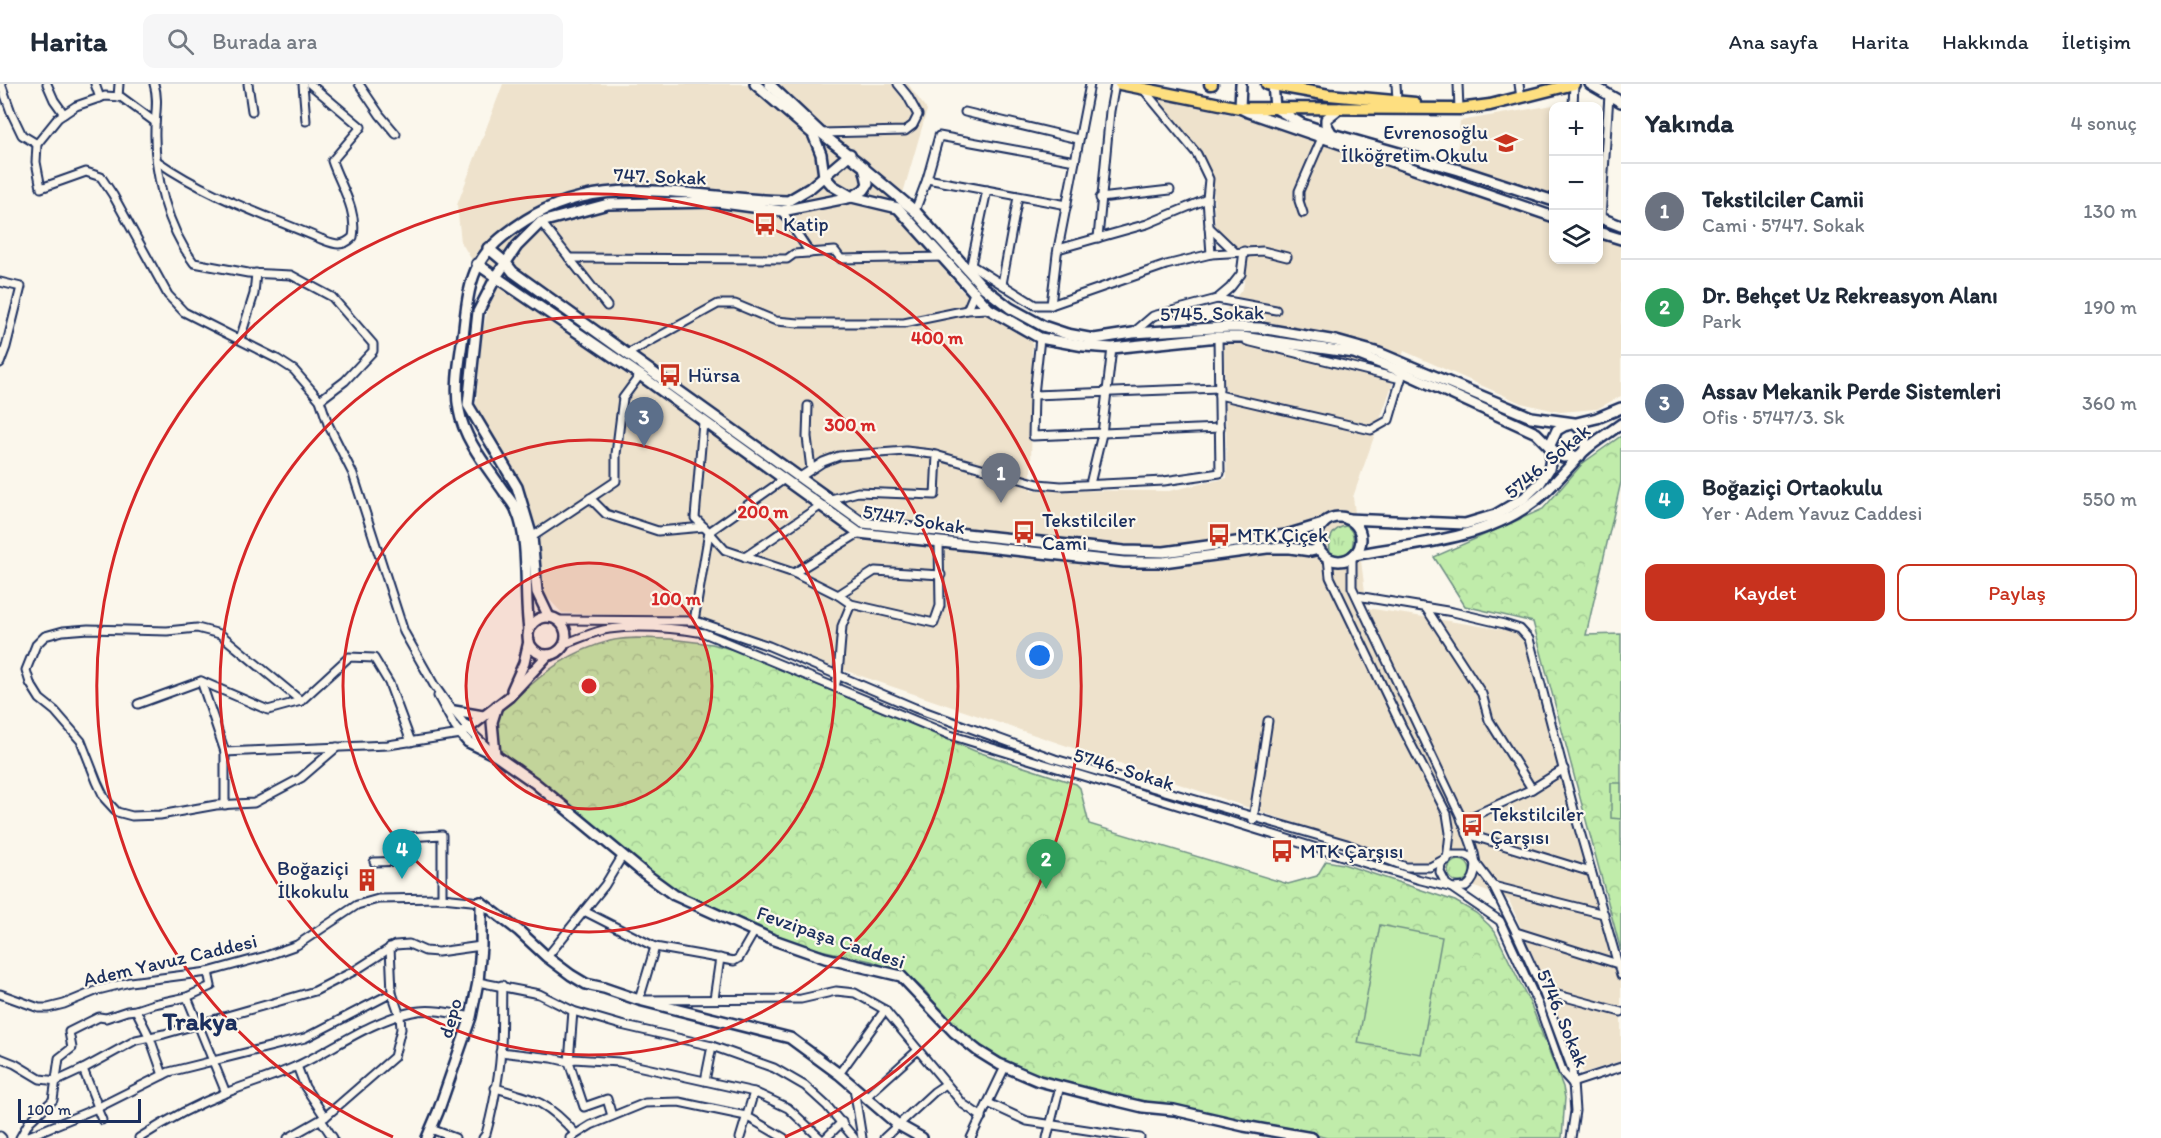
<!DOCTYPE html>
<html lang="tr">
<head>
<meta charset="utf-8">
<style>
  body { margin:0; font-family:Itim,sans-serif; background:#f6f6f7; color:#1f2937 }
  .controls { position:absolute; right:18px; top:18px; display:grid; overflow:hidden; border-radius:12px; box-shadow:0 3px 9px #0003 }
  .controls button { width:54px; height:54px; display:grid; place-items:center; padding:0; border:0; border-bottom:2px solid #e0e1e3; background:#fff; color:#1f2937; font:30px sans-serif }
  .scale { position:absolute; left:18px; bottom:15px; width:123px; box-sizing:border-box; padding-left:6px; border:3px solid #1b2f5e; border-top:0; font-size:16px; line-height:21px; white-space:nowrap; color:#1b2f5e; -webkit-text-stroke:4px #fbf7ec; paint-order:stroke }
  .you { position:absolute; left:1040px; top:572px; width:21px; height:21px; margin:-15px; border:4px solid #fff; border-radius:50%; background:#1a73e8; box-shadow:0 0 0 9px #1a73e833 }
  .badge { display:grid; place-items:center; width:39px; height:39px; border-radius:50%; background:#c8321e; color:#fff; font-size:20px; font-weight:700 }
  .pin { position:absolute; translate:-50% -50px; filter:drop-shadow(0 2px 3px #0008) }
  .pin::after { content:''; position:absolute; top:32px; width:21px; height:18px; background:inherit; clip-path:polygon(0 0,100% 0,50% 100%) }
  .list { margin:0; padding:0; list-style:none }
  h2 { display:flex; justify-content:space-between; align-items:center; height:78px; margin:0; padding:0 24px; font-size:26px }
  h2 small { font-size:20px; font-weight:400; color:#747a83 }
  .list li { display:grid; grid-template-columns:39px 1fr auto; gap:18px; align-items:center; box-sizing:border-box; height:96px; padding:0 24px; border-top:2px solid #e0e1e3 }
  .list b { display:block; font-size:22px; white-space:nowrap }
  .list p { margin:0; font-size:20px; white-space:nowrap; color:#747a83 }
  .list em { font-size:20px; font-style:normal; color:#747a83 }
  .actions { display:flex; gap:12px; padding:18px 24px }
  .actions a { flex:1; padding:14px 0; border:2px solid #c8321e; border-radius:12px; text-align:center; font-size:21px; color:#c8321e }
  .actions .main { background:#c8321e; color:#fff }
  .icon { flex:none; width:33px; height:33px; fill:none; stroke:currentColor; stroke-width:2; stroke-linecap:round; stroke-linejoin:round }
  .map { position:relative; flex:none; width:1621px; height:1054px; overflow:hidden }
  header { display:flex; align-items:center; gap:36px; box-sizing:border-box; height:84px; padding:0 30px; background:#fff; border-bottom:2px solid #e0e1e3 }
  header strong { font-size:28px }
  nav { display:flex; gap:33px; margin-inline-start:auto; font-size:21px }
  .search { width:420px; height:54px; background:#f6f6f7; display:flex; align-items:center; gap:15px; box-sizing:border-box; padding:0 21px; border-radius:12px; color:#747a83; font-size:22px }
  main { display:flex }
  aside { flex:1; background:#fff }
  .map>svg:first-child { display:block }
  .built { fill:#eee2cc }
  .grass { fill:url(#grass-tufts); stroke:#6e8e84; stroke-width:1.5 }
  .park { fill:url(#park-crowns); stroke:#6e8e84; stroke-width:1.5 }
  .garden { fill:#c0ecaa; stroke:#6e8e84; stroke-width:1.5 }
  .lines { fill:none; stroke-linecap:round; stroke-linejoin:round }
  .street-casing { stroke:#1b2f5e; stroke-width:11 }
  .secondary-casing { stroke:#1b2f5e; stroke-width:14 }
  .primary-casing { stroke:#1b2f5e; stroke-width:15 }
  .street { stroke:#fbf7ec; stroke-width:7 }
  .secondary { stroke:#fbf7ec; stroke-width:9 }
  .primary { stroke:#fedf80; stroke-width:10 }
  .ring { fill:none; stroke:#d62828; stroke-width:3 }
  .labels { text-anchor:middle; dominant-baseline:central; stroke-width:4.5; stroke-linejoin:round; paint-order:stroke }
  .poi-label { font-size:20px; fill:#1b2f5e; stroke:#fbf7ec; text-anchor:start }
  .street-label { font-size:20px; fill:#1b2f5e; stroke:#fbf7ec }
  .district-label { font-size:26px; font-weight:bold; fill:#1b2f5e; stroke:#fbf7ec }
  .centre { fill:#d62828; stroke:#fbf7ec; stroke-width:3 }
  .ring-label { font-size:18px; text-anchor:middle; font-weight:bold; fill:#d62828; stroke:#fbf7ec; stroke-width:4.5; stroke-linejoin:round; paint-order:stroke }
</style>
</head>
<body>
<header>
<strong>Harita</strong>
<div class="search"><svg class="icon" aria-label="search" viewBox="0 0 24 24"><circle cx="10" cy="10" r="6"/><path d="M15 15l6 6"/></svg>Burada ara</div>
<nav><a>Ana sayfa</a><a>Harita</a><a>Hakkında</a><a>İletişim</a></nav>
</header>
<main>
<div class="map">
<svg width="1621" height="1054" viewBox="0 0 1621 1054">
  <defs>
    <pattern id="grass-tufts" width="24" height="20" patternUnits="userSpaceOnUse" patternTransform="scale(1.5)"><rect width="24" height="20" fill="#c0ecaa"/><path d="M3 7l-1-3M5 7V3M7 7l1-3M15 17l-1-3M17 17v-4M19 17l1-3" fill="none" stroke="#a4cb95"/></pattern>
    <pattern id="park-crowns" width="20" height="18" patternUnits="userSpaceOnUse" patternTransform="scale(1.5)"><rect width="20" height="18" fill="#c0ecaa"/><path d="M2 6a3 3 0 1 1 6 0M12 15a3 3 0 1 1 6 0" fill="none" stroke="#a4cb95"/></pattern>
  </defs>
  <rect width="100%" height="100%" fill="#fbf7ec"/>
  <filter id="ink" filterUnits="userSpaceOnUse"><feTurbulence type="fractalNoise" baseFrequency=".0167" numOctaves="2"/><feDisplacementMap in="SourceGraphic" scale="12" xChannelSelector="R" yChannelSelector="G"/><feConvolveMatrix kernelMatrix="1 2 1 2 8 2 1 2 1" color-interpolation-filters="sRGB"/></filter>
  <g filter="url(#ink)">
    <g class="built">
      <path d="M503 0H908L927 26 897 130 961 206 1032 256 1031 406 1169 407 1227 394 1223 230 1243 204 1247 183 1215 146 1213 93 1193 58 1154 12 1246 34 1553 136 1554 176H1598L1599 151 1621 159V312L1597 325 1560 328 1521 319 1404 267 1353 413 1367 524 1518 548 1526 555 1621 897V977L1583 989 1509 816 1406 777 690 534 562 529 545 511 536 441 520 401 476 324 482 250 492 209 461 158 457 121Z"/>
      <path d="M1571 18 1570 22H1554L1553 113 1456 81 1460 37Z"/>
    </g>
    <g class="grass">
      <path d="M1346 442C1355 448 1354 455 1352 464L1344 471H1334L1330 467C1328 454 1333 444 1346 442Z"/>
      <circle cx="1459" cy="787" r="11"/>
    </g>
    <g class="park">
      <path d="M1621 352V398L1586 551 1621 550V867L1533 538 1465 522 1434 473 1543 425 1583 379Z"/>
      <path d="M670 555 712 560 734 566 975 667 1076 700 1080 704 1089 740 1288 800 1317 792 1326 777 1343 780 1455 817 1476 829 1489 841 1495 848 1531 921 1563 1003 1565 1014 1562 1054H1327L1284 1043 1100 1013 1005 981 954 944 926 908 907 890 871 877 802 862 666 801 501 673C495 666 487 658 489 649 491 630 504 625 516 614 545 587 571 567 610 557 628 552 651 555 670 555Z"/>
    </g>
    <g class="garden">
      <path d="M1611 699H1621V735L1611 734Z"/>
      <path d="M1380 841 1442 853 1421 970 1358 959Z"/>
    </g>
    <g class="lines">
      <g class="street-casing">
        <g id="street">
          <path d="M1 0 11 28 22 51 37 60"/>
          <path d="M47 0 54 16 64 30"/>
          <path d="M95 0 100 14"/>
          <path d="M154 0C159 16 155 30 155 46 154 91 167 143 194 179L248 189 291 191 332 213 373 260V267L345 297 320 316"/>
          <path d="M248 0 252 27"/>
          <path d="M303 0 306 37"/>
          <path d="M359 0 380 31 396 50"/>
          <path d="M1396 0 1397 16"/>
          <path d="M1458 0 1459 25"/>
          <path d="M1519 0 1521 14"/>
          <path d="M1144 6 1197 70 1209 95 1207 115 1211 170"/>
          <path d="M118 13 119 0"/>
          <path d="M1573 22 1574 0"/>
          <path d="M965 28 1078 55"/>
          <path d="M155 38 121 13 105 12 76 22 58 34 37 60 36 78 41 104 86 88 101 93 113 111 168 211 184 228 277 275 294 286 320 316 328 340 353 390 404 548 434 601 446 618 472 649 490 666"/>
          <path d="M821 49 905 47 913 41 918 31 907 11 898 0"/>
          <path d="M157 77C207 112 265 131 321 155 334 160 342 164 353 153 358 126 340 101 332 77L361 43 310 0"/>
          <path d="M927 95 1067 121"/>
          <path d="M1100 114 1170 106"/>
          <path d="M782 127 810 169"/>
          <path d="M915 127 927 95 939 52 1075 77"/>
          <path d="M1303 129 1299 117V107L1322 54"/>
          <path d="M541 138 607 222"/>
          <path d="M1598 139 1601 134 1609 11"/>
          <path d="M1209 143 1235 168"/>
          <path d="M1098 154 1110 27 1115 0"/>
          <path d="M1058 165 1147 140 1207 115"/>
          <path d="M569 174 787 175 794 170 835 167 841 175 943 173"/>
          <path d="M971 181 987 106"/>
          <path d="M967 184 971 181 1035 221H1051L1057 170 1090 0"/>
          <path d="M0 198 21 203 6 263 0 279"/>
          <path d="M1002 200 1018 113"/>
          <path d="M1217 215 1276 226"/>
          <path d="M1051 221 1166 181 1211 170 1263 167 1287 173"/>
          <path d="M967 226 975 207"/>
          <path d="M1133 249 1153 232 1217 215 1230 204 1241 190 1244 167"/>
          <path d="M1040 254 1034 311 1033 352 1220 344"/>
          <path d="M240 255 254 210 256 189"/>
          <path d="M1247 257 1401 295 1402 290"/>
          <path d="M629 269 718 220H735L776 237 799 239H904L967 226 989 225"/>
          <path d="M1034 311 1219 304"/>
          <path d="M1219 311 1371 346 1389 336 1401 295"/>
          <path d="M808 322 807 353 811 385"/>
          <path d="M800 393 823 378 839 372 906 367 932 370 1038 400 1061 402 1164 397 1220 389 1218 253"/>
          <path d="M783 396 709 448 725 466 794 489 838 511 851 520 934 539 940 522 939 458"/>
          <path d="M1090 400 1102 350 1112 264"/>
          <path d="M590 414 606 430 658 447 704 443"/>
          <path d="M831 415 858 408 935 411 937 371"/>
          <path d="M532 453 616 397V370L623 314 640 291"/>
          <path d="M745 473 820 422"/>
          <path d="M1328 474 1330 493 1401 641 1447 730 1450 749 1447 776"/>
          <path d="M794 489 859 449"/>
          <path d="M838 511 875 487 941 491"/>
          <path d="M1357 512 1453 528 1504 540 1520 545 1529 555 1576 734 1621 891"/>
          <path d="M1426 524 1482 610 1489 636 1532 705 1564 685"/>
          <path d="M558 536 696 537 769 562 915 624 1055 675 1347 760 1406 783H1430L1452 771H1466L1472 774 1493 802 1516 848 1543 907 1572 985 1575 1027 1571 1054"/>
          <path d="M694 537 709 448 695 434 703 338"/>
          <path d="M564 560C579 555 594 547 609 545 639 541 674 544 704 549L950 651 1417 795 1453 804 1466 803C1488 786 1467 752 1460 731L1352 503V473"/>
          <path d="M201 597 225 668V721"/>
          <path d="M835 603 838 591 842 542 851 520"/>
          <path d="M438 612 455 643 461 650"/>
          <path d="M138 620 201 597 268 626 301 617"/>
          <path d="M337 663 301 694 254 719 216 721 160 731 132 732 117 728 105 715 97 698 81 657 55 627 40 615 30 599 26 586 36 561 45 552 63 547 88 545 167 547 197 544 220 550 301 617 349 573 374 574 389 599 411 658"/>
          <path d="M225 668 388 661 461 650"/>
          <path d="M1253 736 1268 637"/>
          <path d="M1462 737 1532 705"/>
          <path d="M1467 750 1591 788"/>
          <path d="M1445 777 1441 781 1440 788 1446 800 1500 837 1539 922 1563 989 1572 999"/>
          <path d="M374 778 407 777V753L442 751V814"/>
          <path d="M1493 802 1604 830"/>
          <path d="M584 827 655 863 734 877 739 874 754 848"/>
          <path d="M1516 848 1618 880"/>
          <path d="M655 863 639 916 801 915 836 907 855 909 885 926 963 1020 982 1033"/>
          <path d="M547 873 605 801 623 771"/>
          <path d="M478 898 539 910 573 927 621 941 712 962 774 984 805 1002 827 1022 854 1054"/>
          <path d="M1543 907 1621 928"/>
          <path d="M0 910 39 924H48L64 920 98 906 130 898 208 888 266 872 297 861 357 821 378 815 442 814 481 818"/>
          <path d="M187 913 226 1009"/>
          <path d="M714 915 720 874"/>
          <path d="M136 926 150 954 163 991"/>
          <path d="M573 927 569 978 584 1023 607 1015 612 1032"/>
          <path d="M500 968 552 974 569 978 574 975 619 978 754 1008 788 1024 820 1054"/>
          <path d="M0 974 15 980 40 995 57 997 83 985 136 956 164 950 315 907 356 886 395 861 409 860 425 867 438 868 481 862"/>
          <path d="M297 982 305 1003 325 1033"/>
          <path d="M83 985 98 1023"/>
          <path d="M839 990 885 926"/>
          <path d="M705 997 712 962"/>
          <path d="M1572 999 1621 983"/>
          <path d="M495 1004C535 1015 548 1018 576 1050"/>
          <path d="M854 1004 862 1054"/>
          <path d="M866 1013 918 966"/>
          <path d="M988 1019 1027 1037 1140 1054"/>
          <path d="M97 1024 102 1036"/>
          <path d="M321 1036 333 1054"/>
          <path d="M431 1045 455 1054"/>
          <path d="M0 1052 2 1054"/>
          <path d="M20 1054 29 1038 53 1016 59 974 72 964 69 948 99 933 106 934 127 927 136 926 154 920 187 913 211 902 208 888"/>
          <path d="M24 1054 97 1024 169 988 305 954 392 909"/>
          <path d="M139 1054C167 1036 197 1020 228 1008 251 999 275 992 297 982 335 964 370 937 412 928 432 924 452 929 471 933"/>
          <path d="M288 1054 325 1033 394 973 401 945 400 932 392 909 390 863"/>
          <path d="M483 1054 486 1050C492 1029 496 1008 499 986 503 958 501 929 502 901"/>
          <path d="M570 1054 591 1041 645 1019 679 1018 746 1032 784 1054"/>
          <path d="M740 1054 754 1008"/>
          <path d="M826 1054 842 1038"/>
          <path d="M884 1054 934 1008 946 1000"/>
          <path d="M971 1054 1005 983"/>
          <path d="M1047 1054 1060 1002"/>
        </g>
      </g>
      <g class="secondary-casing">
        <g id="secondary">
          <path d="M755 0 813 50 821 70 824 92 833 102 852 113 898 124 989 225 1040 254 1084 262 1112 264 1218 253H1242L1354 269 1403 288 1536 349 1555 368 1563 373 1580 372"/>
          <path d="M1241 0 1240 24 1248 28 1554 133"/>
          <path d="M1273 0 1275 24 1302 40 1332 50 1459 86 1554 117"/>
          <path d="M1590 0 1621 18"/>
          <path d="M1332 50 1326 40V35L1340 24"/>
          <path d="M866 86 915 127 983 203 1010 224 1043 242 1067 250 1094 255 1133 249 1230 243 1260 244 1336 257 1379 269 1531 333 1574 339 1582 347 1585 356V366"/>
          <path d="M1598 133 1621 142"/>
          <path d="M1598 148 1621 155"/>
          <path d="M488 164 506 179 513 188 863 439 1124 467 1164 468 1286 451 1323 440"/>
          <path d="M477 180 640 291 859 449 1124 478H1163L1267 464H1290L1311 467 1319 465"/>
          <circle cx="1339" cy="455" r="22"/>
          <path d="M1347 435 1465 440 1495 431 1524 414 1540 399 1549 385 1551 375 1550 361 1557 346 1564 342 1597 334 1621 324"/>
          <path d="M1354 471C1412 460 1480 456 1529 421 1550 407 1566 385 1584 367 1595 357 1609 349 1621 340"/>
          <path d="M549 533 537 508 532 453 517 403 468 321 478 228 496 193 517 162 541 138 608 120 716 118 782 127 852 113 864 106 868 100 864 83 821 49 769 0"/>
          <circle cx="547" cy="552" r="19"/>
          <path d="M529 545C524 512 530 457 517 428 515 421 509 415 505 409 488 384 464 356 459 326 454 300 461 270 464 244 470 187 476 168 526 136 606 85 700 116 788 117L810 104 850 70"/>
          <path d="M548 571 509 613 461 650 468 658 495 671 535 699 644 789 674 811 771 855 825 874 901 892 954 948 978 967 999 980 1039 997 1101 1013 1143 1023 1174 1026 1244 1042 1312 1054"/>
          <path d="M512 606 524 579 529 557"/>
          <path d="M454 627 483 632"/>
          <path d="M495 671 492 638 497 622"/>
          <path d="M481 818 519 847 547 873 571 891 586 900 604 904 639 916 790 954 839 990 897 1040 922 1054"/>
          <path d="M427 1054 438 1028 471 933 478 898 481 862V818"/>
        </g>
      </g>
      <g class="primary-casing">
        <g id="primary">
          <path d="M1120 0 1240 24 1459 25 1490 21 1574 0"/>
          <path d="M1210 0H1212"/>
          <path d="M1267 0 1329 11 1415 19"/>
        </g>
      </g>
      <use href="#street" class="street"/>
      <use href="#secondary" class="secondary"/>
      <use href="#primary" class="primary"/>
    </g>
  </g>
  <circle cx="589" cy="602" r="123" fill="#d62828" fill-opacity=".12"/>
  <g class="ring">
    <circle cx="589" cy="602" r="123"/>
    <circle cx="589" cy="602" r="246"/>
    <circle cx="589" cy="602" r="369"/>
    <path d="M393 1053A492 492 0 1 1 785 1053"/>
  </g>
  <defs>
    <g id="school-bare" transform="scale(1.8)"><path d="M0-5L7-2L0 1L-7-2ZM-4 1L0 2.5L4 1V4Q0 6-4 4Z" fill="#c8321e" stroke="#fbf7ec" stroke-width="2.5" paint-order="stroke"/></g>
    <g id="bus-bare" transform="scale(1.8)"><path d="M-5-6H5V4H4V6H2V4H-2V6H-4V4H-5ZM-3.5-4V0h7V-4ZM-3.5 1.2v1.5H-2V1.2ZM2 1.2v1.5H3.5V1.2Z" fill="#c8321e" stroke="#fbf7ec" stroke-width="2.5" paint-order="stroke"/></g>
    <g id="building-bare" transform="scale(1.8)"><path d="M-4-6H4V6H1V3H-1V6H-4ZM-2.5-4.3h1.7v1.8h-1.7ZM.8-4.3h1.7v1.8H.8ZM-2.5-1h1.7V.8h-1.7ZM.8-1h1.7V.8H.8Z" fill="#c8321e" stroke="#fbf7ec" stroke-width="2.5" paint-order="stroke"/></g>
  </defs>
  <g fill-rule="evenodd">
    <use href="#school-bare" x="1506" y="59"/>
    <use href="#bus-bare" x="765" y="140"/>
    <use href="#bus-bare" x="670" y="291"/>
    <use href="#bus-bare" x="1024" y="448"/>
    <use href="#bus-bare" x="1219" y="451"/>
    <use href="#bus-bare" x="1472" y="741"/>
    <use href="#bus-bare" x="1282" y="767"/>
    <use href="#building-bare" x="367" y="796"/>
  </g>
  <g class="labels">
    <g class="poi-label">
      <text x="1488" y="48" text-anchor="end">Evrenosoğlu<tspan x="1488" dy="23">İlköğretim Okulu</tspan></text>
      <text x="783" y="140">Katip</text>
      <text x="688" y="291">Hürsa</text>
      <text x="1042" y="436">Tekstilciler<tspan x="1042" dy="23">Cami</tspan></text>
      <text x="1237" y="451">MTK Çiçek</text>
      <text x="1490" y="730">Tekstilciler<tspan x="1490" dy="23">Çarşısı</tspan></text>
      <text x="1300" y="767">MTK Çarşısı</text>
      <text x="349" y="784" text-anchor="end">Boğaziçi<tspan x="349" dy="23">İlkokulu</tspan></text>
    </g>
    <g class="street-label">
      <text transform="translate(660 92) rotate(2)">747. Sokak</text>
      <text transform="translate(1212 229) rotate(-1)">5745. Sokak</text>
      <text transform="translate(1547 377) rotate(-40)">5746. Sokak</text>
      <text transform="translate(914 435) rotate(9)">5747. Sokak</text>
      <text transform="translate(1124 685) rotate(17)">5746. Sokak</text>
      <text transform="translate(831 853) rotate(19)">Fevzipaşa Caddesi</text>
      <text transform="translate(170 876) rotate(-13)">Adem Yavuz Caddesi</text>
      <text transform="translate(450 934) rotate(-74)">depo</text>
      <text transform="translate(1563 934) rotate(67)">5746. Sokak</text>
    </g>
    <g class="district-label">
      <text x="200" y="937">Trakya</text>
    </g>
  </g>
  <circle cx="589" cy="602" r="9" class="centre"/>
  <g class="ring-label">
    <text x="937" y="260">400 m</text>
    <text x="850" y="347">300 m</text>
    <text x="763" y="434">200 m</text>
    <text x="676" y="521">100 m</text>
  </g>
</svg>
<div class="controls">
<button>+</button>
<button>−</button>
<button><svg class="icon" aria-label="layers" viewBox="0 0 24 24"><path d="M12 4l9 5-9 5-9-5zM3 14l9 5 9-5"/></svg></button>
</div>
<div class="scale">100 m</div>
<div class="you"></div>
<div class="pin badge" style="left:1001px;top:419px;background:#6b7280">1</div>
<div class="pin badge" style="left:1046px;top:805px;background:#2e9e5b">2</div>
<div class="pin badge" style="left:644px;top:363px;background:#5c6f8a">3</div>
<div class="pin badge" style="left:402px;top:795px;background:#0f9aa8">4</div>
</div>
<aside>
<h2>Yakında<small>4 sonuç</small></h2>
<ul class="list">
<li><span class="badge" style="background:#6b7280">1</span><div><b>Tekstilciler Camii</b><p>Cami · 5747. Sokak</p></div><em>130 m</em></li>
<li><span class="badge" style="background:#2e9e5b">2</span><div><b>Dr. Behçet Uz Rekreasyon Alanı</b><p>Park</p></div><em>190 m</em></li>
<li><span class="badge" style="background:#5c6f8a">3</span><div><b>Assav Mekanik Perde Sistemleri</b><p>Ofis · 5747/3. Sk</p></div><em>360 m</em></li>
<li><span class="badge" style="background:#0f9aa8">4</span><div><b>Boğaziçi Ortaokulu</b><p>Yer · Adem Yavuz Caddesi</p></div><em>550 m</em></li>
</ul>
<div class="actions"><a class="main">Kaydet</a><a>Paylaş</a></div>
</aside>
</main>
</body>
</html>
